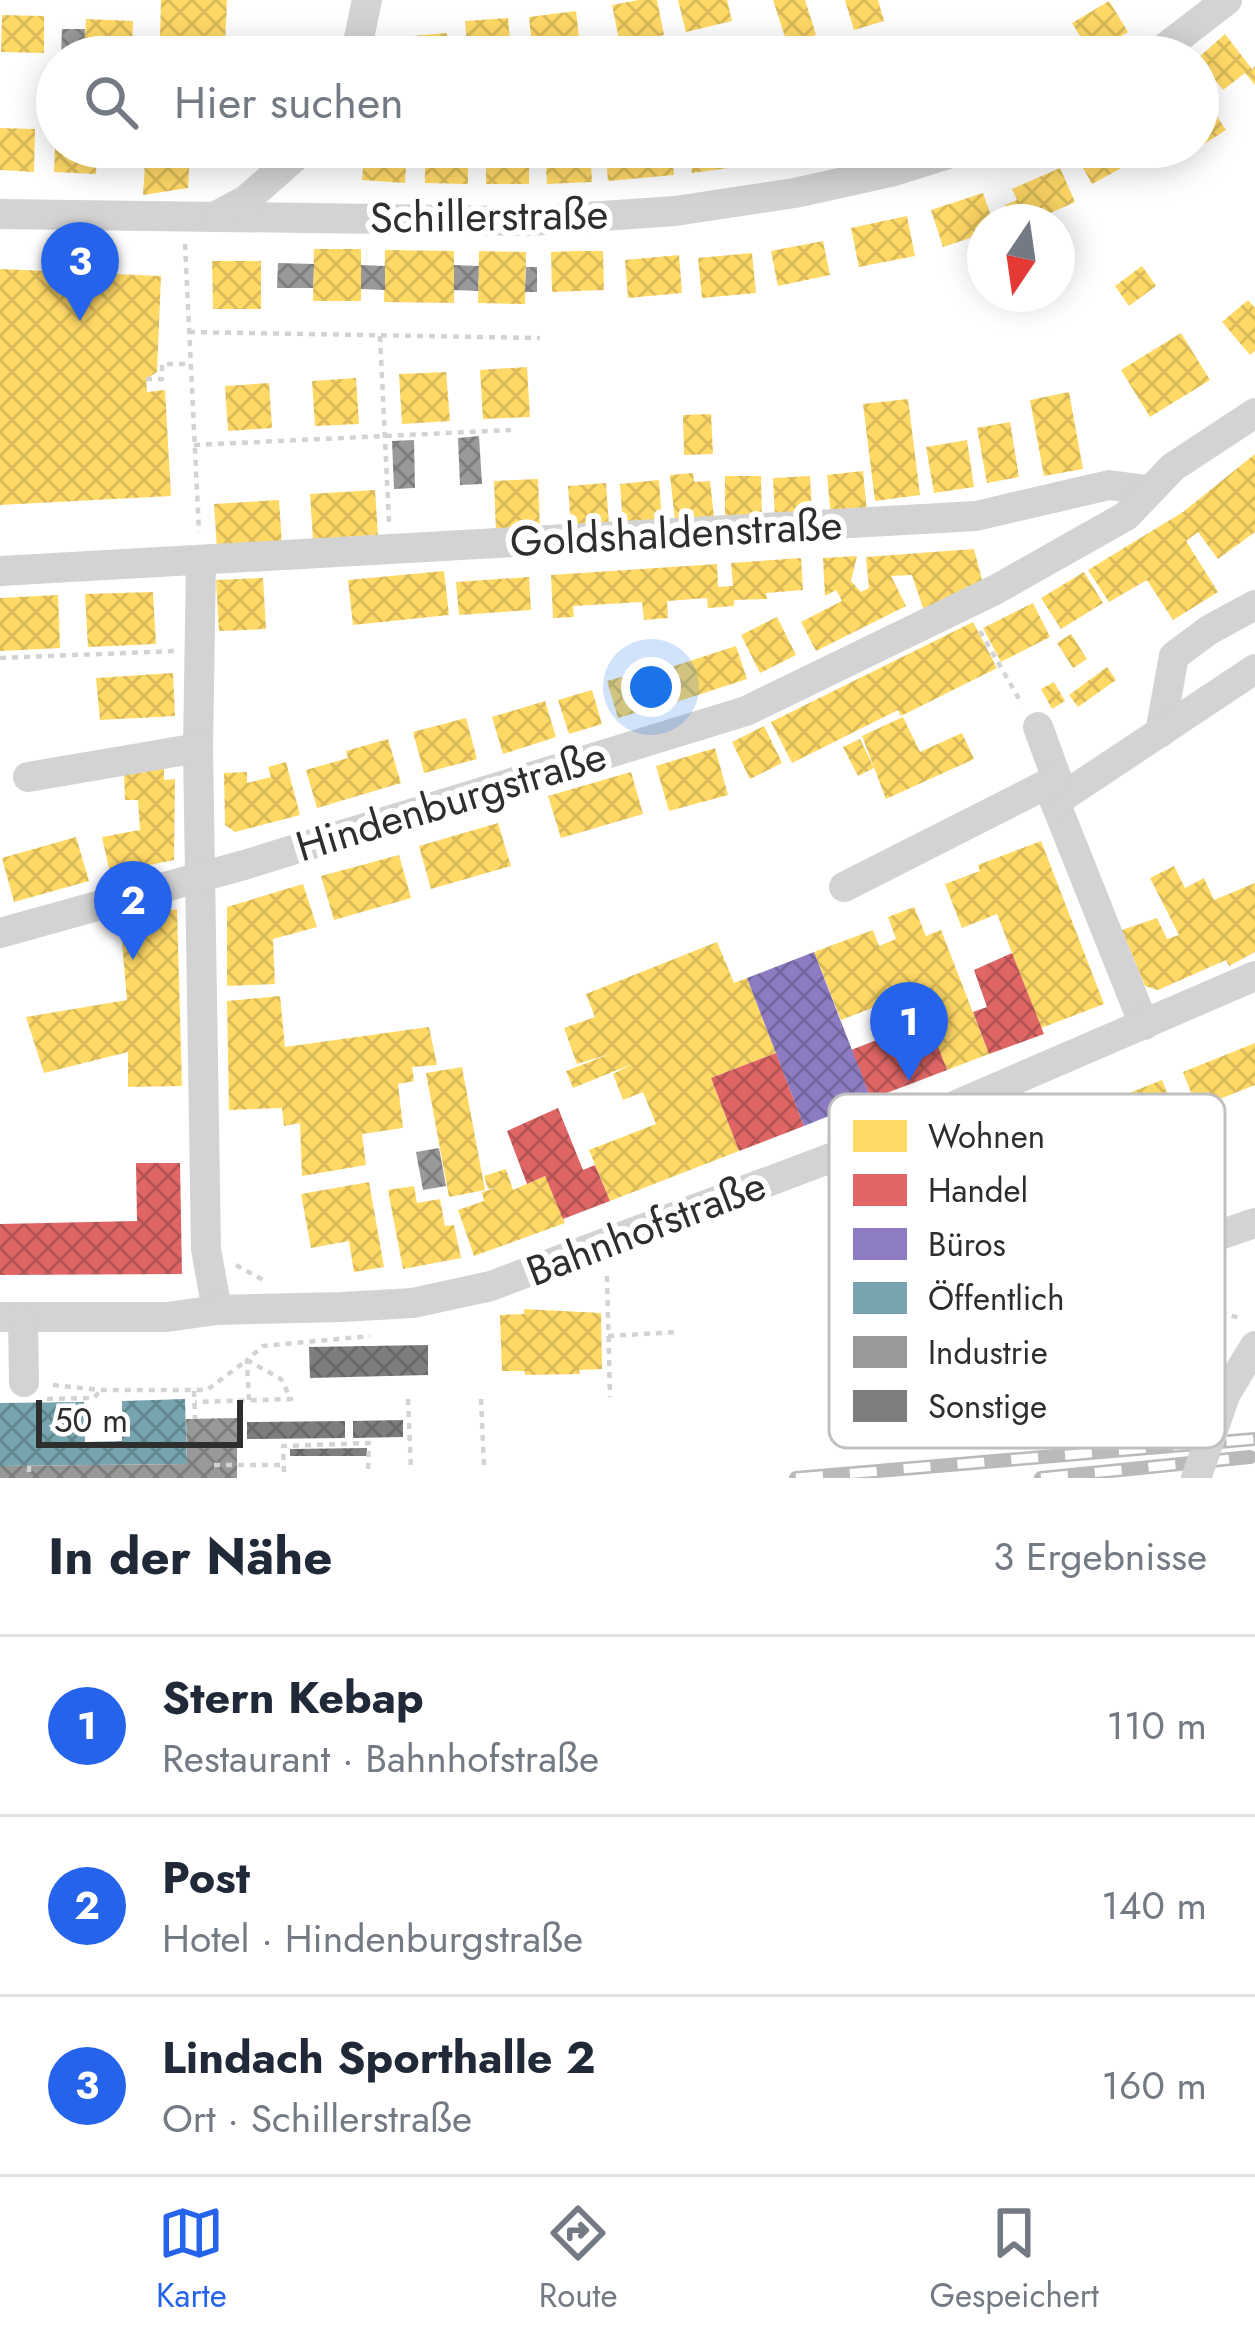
<!DOCTYPE html>
<html lang="de">
<head>
<meta charset="utf-8">
<style>
  body { margin:0; font-family:Jost,sans-serif; background:#f6f6f7; color:#1f2937 }
  .compass { position:absolute; left:967px; top:204px; width:108px; height:108px; border-radius:50%; background:#fff; box-shadow:0 6px 30px #0003; rotate:193deg }
  .scale { position:absolute; left:36px; bottom:30px; width:207px; box-sizing:border-box; padding-left:12px; border:6px solid #2e2e2e; border-top:0; font-size:33px; line-height:42px; white-space:nowrap; color:#2e2e2e; -webkit-text-stroke:9px #fff; paint-order:stroke }
  .you { position:absolute; left:651px; top:687px; width:42px; height:42px; margin:-30px; border:9px solid #fff; border-radius:50%; background:#1a73e8; box-shadow:0 0 0 18px #1a73e833 }
  .badge { display:grid; place-items:center; width:78px; height:78px; border-radius:50%; background:#2563eb; color:#fff; font-size:39px; font-weight:700 }
  .pin { position:absolute; translate:-50% -99px; filter:drop-shadow(0 3px 6px #0008) }
  .pin::after { content:''; position:absolute; top:63px; width:42px; height:36px; background:inherit; clip-path:polygon(0 0,100% 0,50% 100%) }
  .list { margin:0; padding:0; list-style:none }
  h2 { display:flex; justify-content:space-between; align-items:center; height:156px; margin:0; padding:0 48px; font-size:51px }
  h2 small { font-size:39px; font-weight:400; color:#747a83 }
  .list li { display:grid; grid-template-columns:78px 1fr auto; gap:36px; align-items:center; box-sizing:border-box; height:180px; padding:0 48px; border-top:3px solid #e0e1e3 }
  .list b { display:block; font-size:45px; white-space:nowrap }
  .list p { margin:0; font-size:39px; white-space:nowrap; color:#747a83 }
  .list em { font-size:39px; font-style:normal; color:#747a83 }
  .icon { flex:none; width:66px; height:66px; fill:none; stroke:currentColor; stroke-width:2; stroke-linecap:round; stroke-linejoin:round }
  .map { position:relative; flex:none; width:1255px; height:1478px; overflow:hidden }
  .search { position:absolute; background:#fff; box-shadow:0 6px 30px #0003; left:36px; right:36px; top:36px; height:132px; display:flex; align-items:center; gap:30px; box-sizing:border-box; padding:0 42px; border-radius:66px; color:#747a83; font-size:45px }
  .sheet { height:696px; background:#fff }
  nav { display:flex; justify-content:space-around; align-items:center; box-sizing:border-box; height:168px; border-top:3px solid #e0e1e3; background:#fff; font-size:33px; color:#747a83 }
  nav a { display:grid; justify-items:center; gap:6px }
  nav .on { color:#2563eb }
  .map>svg:first-child { display:block }
  .homes { fill:url(#homes-cross-hatch) }
  .shops { fill:url(#shops-cross-hatch) }
  .offices { fill:url(#offices-cross-hatch) }
  .public { fill:url(#public-cross-hatch) }
  .industry { fill:url(#industry-cross-hatch) }
  .building { fill:url(#building-cross-hatch) }
  .lines { fill:none; stroke-linecap:round; stroke-linejoin:round }
  .path { stroke:#d3d3d3; stroke-width:4.5; stroke-dasharray:6 6; stroke-linecap:butt }
  .minor { stroke:#d3d3d3; stroke-width:30 }
  .rail-casing { stroke:#bababa; stroke-width:14 }
  .rail { stroke:#fff; stroke-width:9; stroke-dasharray:27; stroke-linecap:butt }
  .minor-bridge { stroke:#d3d3d3; stroke-width:30 }
  .labels { text-anchor:middle; dominant-baseline:central; stroke-width:12; stroke-linejoin:round; paint-order:stroke }
  .street-label { font-size:42px; fill:#2e2e2e; stroke:#fff }
  .key { fill:#fff; stroke:#c0c0c0; stroke-width:3 }
  .key-label { font-size:33px; fill:#2e2e2e }
</style>
</head>
<body>
<div class="map">
<svg width="1255" height="1478" viewBox="0 0 1255 1478">
  <defs>
    <pattern id="homes-cross-hatch" width="8" height="8" patternUnits="userSpaceOnUse" patternTransform="scale(3)"><rect width="8" height="8" fill="#ffd966"/><path d="M0 0l8 8M0 8l8-8" fill="none" stroke="#dbbb59"/></pattern>
    <pattern id="shops-cross-hatch" width="8" height="8" patternUnits="userSpaceOnUse" patternTransform="scale(3)"><rect width="8" height="8" fill="#e06666"/><path d="M0 0l8 8M0 8l8-8" fill="none" stroke="#b65454"/></pattern>
    <pattern id="offices-cross-hatch" width="8" height="8" patternUnits="userSpaceOnUse" patternTransform="scale(3)"><rect width="8" height="8" fill="#8e7cc3"/><path d="M0 0l8 8M0 8l8-8" fill="none" stroke="#74669f"/></pattern>
    <pattern id="public-cross-hatch" width="8" height="8" patternUnits="userSpaceOnUse" patternTransform="scale(3)"><rect width="8" height="8" fill="#76a5af"/><path d="M0 0l8 8M0 8l8-8" fill="none" stroke="#61878f"/></pattern>
    <pattern id="industry-cross-hatch" width="8" height="8" patternUnits="userSpaceOnUse" patternTransform="scale(3)"><rect width="8" height="8" fill="#999"/><path d="M0 0l8 8M0 8l8-8" fill="none" stroke="#7d7d7d"/></pattern>
    <pattern id="building-cross-hatch" width="8" height="8" patternUnits="userSpaceOnUse" patternTransform="scale(3)"><rect width="8" height="8" fill="#7e7e7e"/><path d="M0 0l8 8M0 8l8-8" fill="none" stroke="#686868"/></pattern>
  </defs>
  <rect width="100%" height="100%" fill="#fff"/>
  <g class="homes">
    <path d="M161 0H227L225 46 193 45V37L160 36Z"/>
    <path d="M639 0H657L664 35 620 44 612 5Z"/>
    <path d="M678 0H727L732 21 686 32Z"/>
    <path d="M773 0H805L816 35 787 43Z"/>
    <path d="M845 0H878L884 21 854 30Z"/>
    <path d="M1109 1 1128 32 1091 54 1072 23Z"/>
    <path d="M576 11 581 55 533 57 529 17Z"/>
    <path d="M2 15 44 16V53L1 52Z"/>
    <path d="M508 18 511 53 468 57 465 21Z"/>
    <path d="M86 19 133 21 132 57H84Z"/>
    <path d="M447 33 449 57H402L401 37Z"/>
    <path d="M1225 34 1252 69 1255 66V85L1245 73 1223 90 1198 58Z"/>
    <path d="M1046 36 1057 57H1002Z"/>
    <path d="M1198 87 1226 130 1201 146 1198 141Z"/>
    <path d="M0 128 35 129 34 172 0 170Z"/>
    <path d="M55 147H97L96 174 54 172Z"/>
    <path d="M146 147 190 151 188 188 143 195Z"/>
    <path d="M365 147H407L405 183 362 180Z"/>
    <path d="M425 147H468V184L425 183Z"/>
    <rect x="486" y="147" width="43" height="37"/>
    <path d="M545 147H590L592 182 547 184Z"/>
    <path d="M605 147H671L674 175 608 181Z"/>
    <path d="M689 147H748L750 165 692 173Z"/>
    <path d="M1086 147H1134L1140 158 1092 184 1075 153Z"/>
    <path d="M1060 168 1075 202 1030 222H1012L1005 205 1017 200 1012 189Z"/>
    <path d="M983 193 993 222H985V233L943 247 931 210Z"/>
    <path d="M907 216 915 256 859 267 851 228Z"/>
    <path d="M823 241 830 275 778 286 771 251Z"/>
    <path d="M314 249H361V301H313Z"/>
    <path d="M385 250 454 251V303L384 302Z"/>
    <path d="M479 251 526 252 525 304 478 303Z"/>
    <path d="M577 251H603L604 290 552 292 551 252Z"/>
    <path d="M752 253 756 293 702 298 698 258Z"/>
    <path d="M679 255 682 293 628 298 625 260Z"/>
    <path d="M212 261H261V309H213Z"/>
    <path d="M1142 266 1156 286 1129 306 1115 286Z"/>
    <path d="M0 269 161 276 157 372 146 379 147 392 165 390 171 496 0 505Z"/>
    <path d="M1248 300 1255 308V351L1250 355 1222 322Z"/>
    <path d="M1181 333 1210 380 1150 417 1121 370Z"/>
    <path d="M527 367 530 417 483 419 480 370Z"/>
    <path d="M446 372 450 421 402 424 399 374Z"/>
    <path d="M356 378 359 424 315 426 312 381Z"/>
    <path d="M269 383 272 428 228 431 225 386Z"/>
    <path d="M1069 392 1083 469 1044 476 1030 400Z"/>
    <path d="M908 399 920 495 875 501 863 404Z"/>
    <path d="M711 414 713 454 684 455 683 415Z"/>
    <path d="M1010 422 1019 477 987 483 977 428Z"/>
    <path d="M967 440 974 487 934 493 926 447Z"/>
    <path d="M1255 454V532L1218 559 1198 532 1186 541 1218 592 1173 620 1147 580 1109 602 1088 570 1183 512Z"/>
    <path d="M863 471 867 512 831 516 827 475Z"/>
    <path d="M693 473 694 482 710 481 714 517 675 521 670 475Z"/>
    <path d="M725 476H761L762 519H725Z"/>
    <path d="M810 476 812 515 775 517 773 478Z"/>
    <path d="M538 479 540 529 496 531 494 481Z"/>
    <path d="M659 480 662 522 623 525 620 484Z"/>
    <path d="M606 483 609 525 571 528 568 486Z"/>
    <path d="M375 490 378 535 313 539 310 494Z"/>
    <path d="M279 500 282 545 217 549 214 504Z"/>
    <path d="M974 549 982 580 924 611 912 575 891 576 906 606 816 651 801 622 842 601 836 590 825 596 823 558 857 556 851 581 861 592 869 588 866 557Z"/>
    <path d="M801 558 803 590 766 593 767 599 734 600V606L708 608 707 598 667 601 668 618 644 620 642 602 573 606 574 617 553 618 551 575 717 564 718 587 733 586 731 563Z"/>
    <path d="M444 571 449 615 353 625 348 580Z"/>
    <path d="M1084 572 1103 603 1061 629 1041 598Z"/>
    <path d="M529 577 531 610 459 615 456 582Z"/>
    <path d="M263 578 266 629 219 631 216 580Z"/>
    <path d="M153 592 156 644 88 647 85 594Z"/>
    <path d="M58 595 60 648 0 651V598Z"/>
    <path d="M1033 603 1050 637 1001 662 983 628Z"/>
    <path d="M777 617 796 655 760 673 741 635Z"/>
    <path d="M973 622 997 668 901 716 898 710 792 763 771 722Z"/>
    <path d="M1071 634 1087 659 1073 668 1057 643Z"/>
    <path d="M736 646 747 679 673 703 662 670Z"/>
    <path d="M657 667 668 703 618 718 607 681Z"/>
    <path d="M1107 667 1116 680 1078 707 1069 695Z"/>
    <path d="M173 673 175 716 100 720 96 678Z"/>
    <path d="M1054 682 1065 701 1052 709 1041 689Z"/>
    <path d="M592 690 602 724 569 734 558 700Z"/>
    <path d="M545 701 556 737 503 754 492 717Z"/>
    <path d="M903 717 920 752 962 733 974 759 886 799 862 736Z"/>
    <path d="M466 718 477 759 424 773 413 732Z"/>
    <path d="M764 726 782 763 750 779 732 742Z"/>
    <path d="M388 739 401 783 317 808 306 770 348 758 346 751Z"/>
    <path d="M860 739 874 768 858 776 843 747Z"/>
    <path d="M715 748 728 795 669 811 656 766Z"/>
    <path d="M286 762 300 815 235 832 225 825 224 773 247 772V783L271 777 268 767Z"/>
    <path d="M164 768V780L175 779 174 860 110 873 102 837 140 830 138 800H125L124 771Z"/>
    <path d="M631 772 643 814 561 838 548 796Z"/>
    <path d="M498 823 511 866 431 889 419 846Z"/>
    <path d="M76 837 89 881 14 902 2 858Z"/>
    <path d="M1041 841 1104 1004 1041 1028 997 914 962 928 945 884 980 871 978 865Z"/>
    <path d="M399 855 411 898 334 920 321 876Z"/>
    <path d="M1174 866 1185 888 1204 878 1214 900 1255 883V952L1229 966 1226 960 1158 990 1145 986 1122 930 1157 918 1167 939 1179 935 1150 878Z"/>
    <path d="M303 884 317 927 273 939 275 984 227 986V907Z"/>
    <path d="M914 907 926 936 941 930 989 1054 947 1070 916 991 841 1020 814 952 873 930 879 946 896 939 888 917Z"/>
    <path d="M177 909 182 1086 128 1087V1052L44 1073 26 1017 127 1000 120 920Z"/>
    <path d="M717 942 734 983 747 978 776 1053 711 1078 739 1151 610 1201 589 1150 656 1124 643 1092 623 1100 613 1074 632 1064 573 1088 566 1071 610 1054 577 1064 564 1028 595 1017 586 994Z"/>
    <path d="M280 996 285 1047 429 1027 437 1065 412 1067 414 1081 398 1084 403 1128 362 1134 366 1165 302 1176 300 1123 284 1126 282 1108 229 1110 227 1001Z"/>
    <path d="M1255 1043V1085L1197 1108 1183 1072Z"/>
    <path d="M462 1067 485 1190 449 1197 426 1073Z"/>
    <path d="M1162 1080 1176 1116 1101 1146 1086 1110Z"/>
    <path d="M506 1169 513 1190 545 1176 565 1223 474 1256 458 1210 484 1201 482 1192 496 1188 488 1189 484 1176Z"/>
    <path d="M369 1182 384 1267 354 1272 349 1241 311 1248 301 1194Z"/>
    <path d="M414 1186 417 1203 440 1199 445 1226 454 1225 461 1258 403 1269 388 1190Z"/>
    <path d="M524 1309 601 1313 602 1369 579 1370 580 1374 525 1375V1371H502L500 1315 524 1314Z"/>
  </g>
  <g class="shops">
    <path d="M1012 953 1044 1034 989 1054 973 1012 987 1007 974 970Z"/>
    <path d="M928 1020 947 1070 871 1099 851 1050Z"/>
    <path d="M776 1053 804 1126 739 1151 711 1078Z"/>
    <path d="M558 1108 583 1170 595 1165 610 1201 563 1219 545 1176 527 1184 507 1131Z"/>
    <path d="M136 1163H180L182 1274 0 1275V1224L137 1221Z"/>
  </g>
  <path class="offices" d="M814 952 871 1099 804 1126 747 978Z"/>
  <path class="public" d="M185 1399 187 1464 0 1466V1403L84 1402 85 1442 122 1441V1401Z"/>
  <g class="industry">
    <path d="M62 29H85L84 57H61Z"/>
    <path d="M278 263 314 264 313 288H277Z"/>
    <path d="M361 265 385 266V290L361 289Z"/>
    <path d="M454 265 479 266 478 291 454 290Z"/>
    <path d="M526 267H537V292H525Z"/>
    <path d="M479 436 482 484 460 485 458 438Z"/>
    <path d="M414 440 415 488 394 489 392 441Z"/>
    <path d="M439 1148 446 1186 423 1190 416 1152Z"/>
    <path d="M237 1418V1478H0V1466L187 1464 186 1419Z"/>
  </g>
  <g class="building">
    <path d="M428 1345V1375L310 1378 309 1347Z"/>
    <path d="M403 1420V1437L353 1438V1421Z"/>
    <path d="M345 1421V1438L247 1439V1422Z"/>
    <path d="M367 1448V1456H290V1449Z"/>
  </g>
  <g class="lines">
    <g class="path">
      <path d="M185 244 199 532"/>
      <path d="M189 332 540 338"/>
      <path d="M380 336 389 522"/>
      <path d="M146 379H162V364H190"/>
      <path d="M194 445 511 430"/>
      <path d="M980 631 1022 704"/>
      <path d="M0 658 174 651"/>
      <path d="M236 1265 263 1280"/>
      <path d="M607 1276 610 1397"/>
      <path d="M1152 1291 1174 1297 1178 1325 1215 1311 1243 1319"/>
      <path d="M608 1336 678 1332"/>
      <path d="M53 1385 100 1390H207L247 1360 281 1379 291 1399 195 1402"/>
      <path d="M194 1391 195 1419"/>
      <path d="M47 1399 94 1398 99 1392"/>
      <path d="M408 1399 411 1469"/>
      <path d="M481 1399 484 1466"/>
      <path d="M249 1400 247 1360 263 1346 370 1336"/>
      <path d="M214 1465H284"/>
      <path d="M29 1466V1478"/>
      <path d="M284 1472 283 1446 369 1443 368 1470"/>
    </g>
    <g class="minor">
      <path d="M355 57 367 0"/>
      <path d="M1153 57 1227 0"/>
      <path d="M0 214 530 221 675 211 795 193 894 171 971 147"/>
      <path d="M216 216 246 200 306 147"/>
      <path d="M201 562 198 748 206 1249 217 1310"/>
      <path d="M0 571 976 516 1109 485 1147 490"/>
      <path d="M1038 727 1057 779 1055 802 1144 1025"/>
      <path d="M1160 733 1174 656 1209 630 1255 605"/>
      <path d="M28 777 198 748"/>
      <path d="M1055 802 1255 669"/>
      <path d="M844 887 1057 779"/>
      <path d="M0 933 244 865 746 711 995 590 1126 516 1173 467 1255 413"/>
      <path d="M852 1150 885 1225 896 1269 917 1312 1093 1299 1123 1284 1134 1268 1161 1255 1255 1223"/>
      <path d="M0 1317H167L217 1310 342 1307 413 1303 491 1286 852 1150 1255 976"/>
      <path d="M23 1317 24 1382"/>
    </g>
    <g class="rail-casing">
      <g id="rail">
        <path d="M796 1478 1255 1439"/>
        <path d="M1041 1478 1250 1457"/>
      </g>
    </g>
    <use href="#rail" class="rail"/>
    <path class="minor-bridge" d="M1196 1478 1226 1393 1255 1346"/>
  </g>
  <g class="labels">
    <g class="street-label">
      <text transform="translate(489 216) rotate(-1)">Schillerstraße</text>
      <text transform="translate(676 533) rotate(-3)">Goldshaldenstraße</text>
      <text transform="translate(451 801) rotate(-17)">Hindenburgstraße</text>
      <text transform="translate(646 1228) rotate(-21)">Bahnhofstraße</text>
    </g>
  </g>
  <rect x="829" y="1094" width="396" height="354" rx="18" class="key"/>
  <rect x="853" y="1120" width="54" height="32" fill="#ffd966"/>
  <rect x="853" y="1174" width="54" height="32" fill="#e06666"/>
  <rect x="853" y="1228" width="54" height="32" fill="#8e7cc3"/>
  <rect x="853" y="1282" width="54" height="32" fill="#76a5af"/>
  <rect x="853" y="1336" width="54" height="32" fill="#999"/>
  <rect x="853" y="1390" width="54" height="32" fill="#7e7e7e"/>
  <g class="key-label">
    <text x="928" y="1148">Wohnen</text>
    <text x="928" y="1202">Handel</text>
    <text x="928" y="1256">Büros</text>
    <text x="928" y="1310">Öffentlich</text>
    <text x="928" y="1364">Industrie</text>
    <text x="928" y="1418">Sonstige</text>
  </g>
</svg>
<svg class="compass" viewBox="-18 -18 36 36"><path d="M0-13l5 13h-10z" fill="#e53935"/><path d="M0 13l5-13h-10z" fill="#747a83"/></svg>
<div class="scale">50 m</div>
<div class="you"></div>
<div class="pin badge" style="left:909px;top:1081px">1</div>
<div class="pin badge" style="left:133px;top:960px">2</div>
<div class="pin badge" style="left:80px;top:321px">3</div>
<div class="search"><svg class="icon" aria-label="search" viewBox="0 0 24 24"><circle cx="10" cy="10" r="6"/><path d="M15 15l6 6"/></svg>Hier suchen</div>
</div>
<section class="sheet">
<h2>In der Nähe<small>3 Ergebnisse</small></h2>
<ul class="list">
<li><span class="badge">1</span><div><b>Stern Kebap</b><p>Restaurant · Bahnhofstraße</p></div><em>110 m</em></li>
<li><span class="badge">2</span><div><b>Post</b><p>Hotel · Hindenburgstraße</p></div><em>140 m</em></li>
<li><span class="badge">3</span><div><b>Lindach Sporthalle 2</b><p>Ort · Schillerstraße</p></div><em>160 m</em></li>
</ul>
</section>
<nav>
<a class="on"><svg class="icon" aria-label="map" viewBox="0 0 24 24"><path d="M3 6l6-2 6 2 6-2v14l-6 2-6-2-6 2zM9 4v14M15 6v14"/></svg>Karte</a>
<a><svg class="icon" aria-label="directions" viewBox="0 0 24 24"><path d="M12 3l9 9-9 9-9-9zM9 14v-3h6M13 9l2 2-2 2"/></svg>Route</a>
<a><svg class="icon" aria-label="saved" viewBox="0 0 24 24"><path d="M7 4h10v16l-5-4-5 4z"/></svg>Gespeichert</a>
</nav>
</body>
</html>
